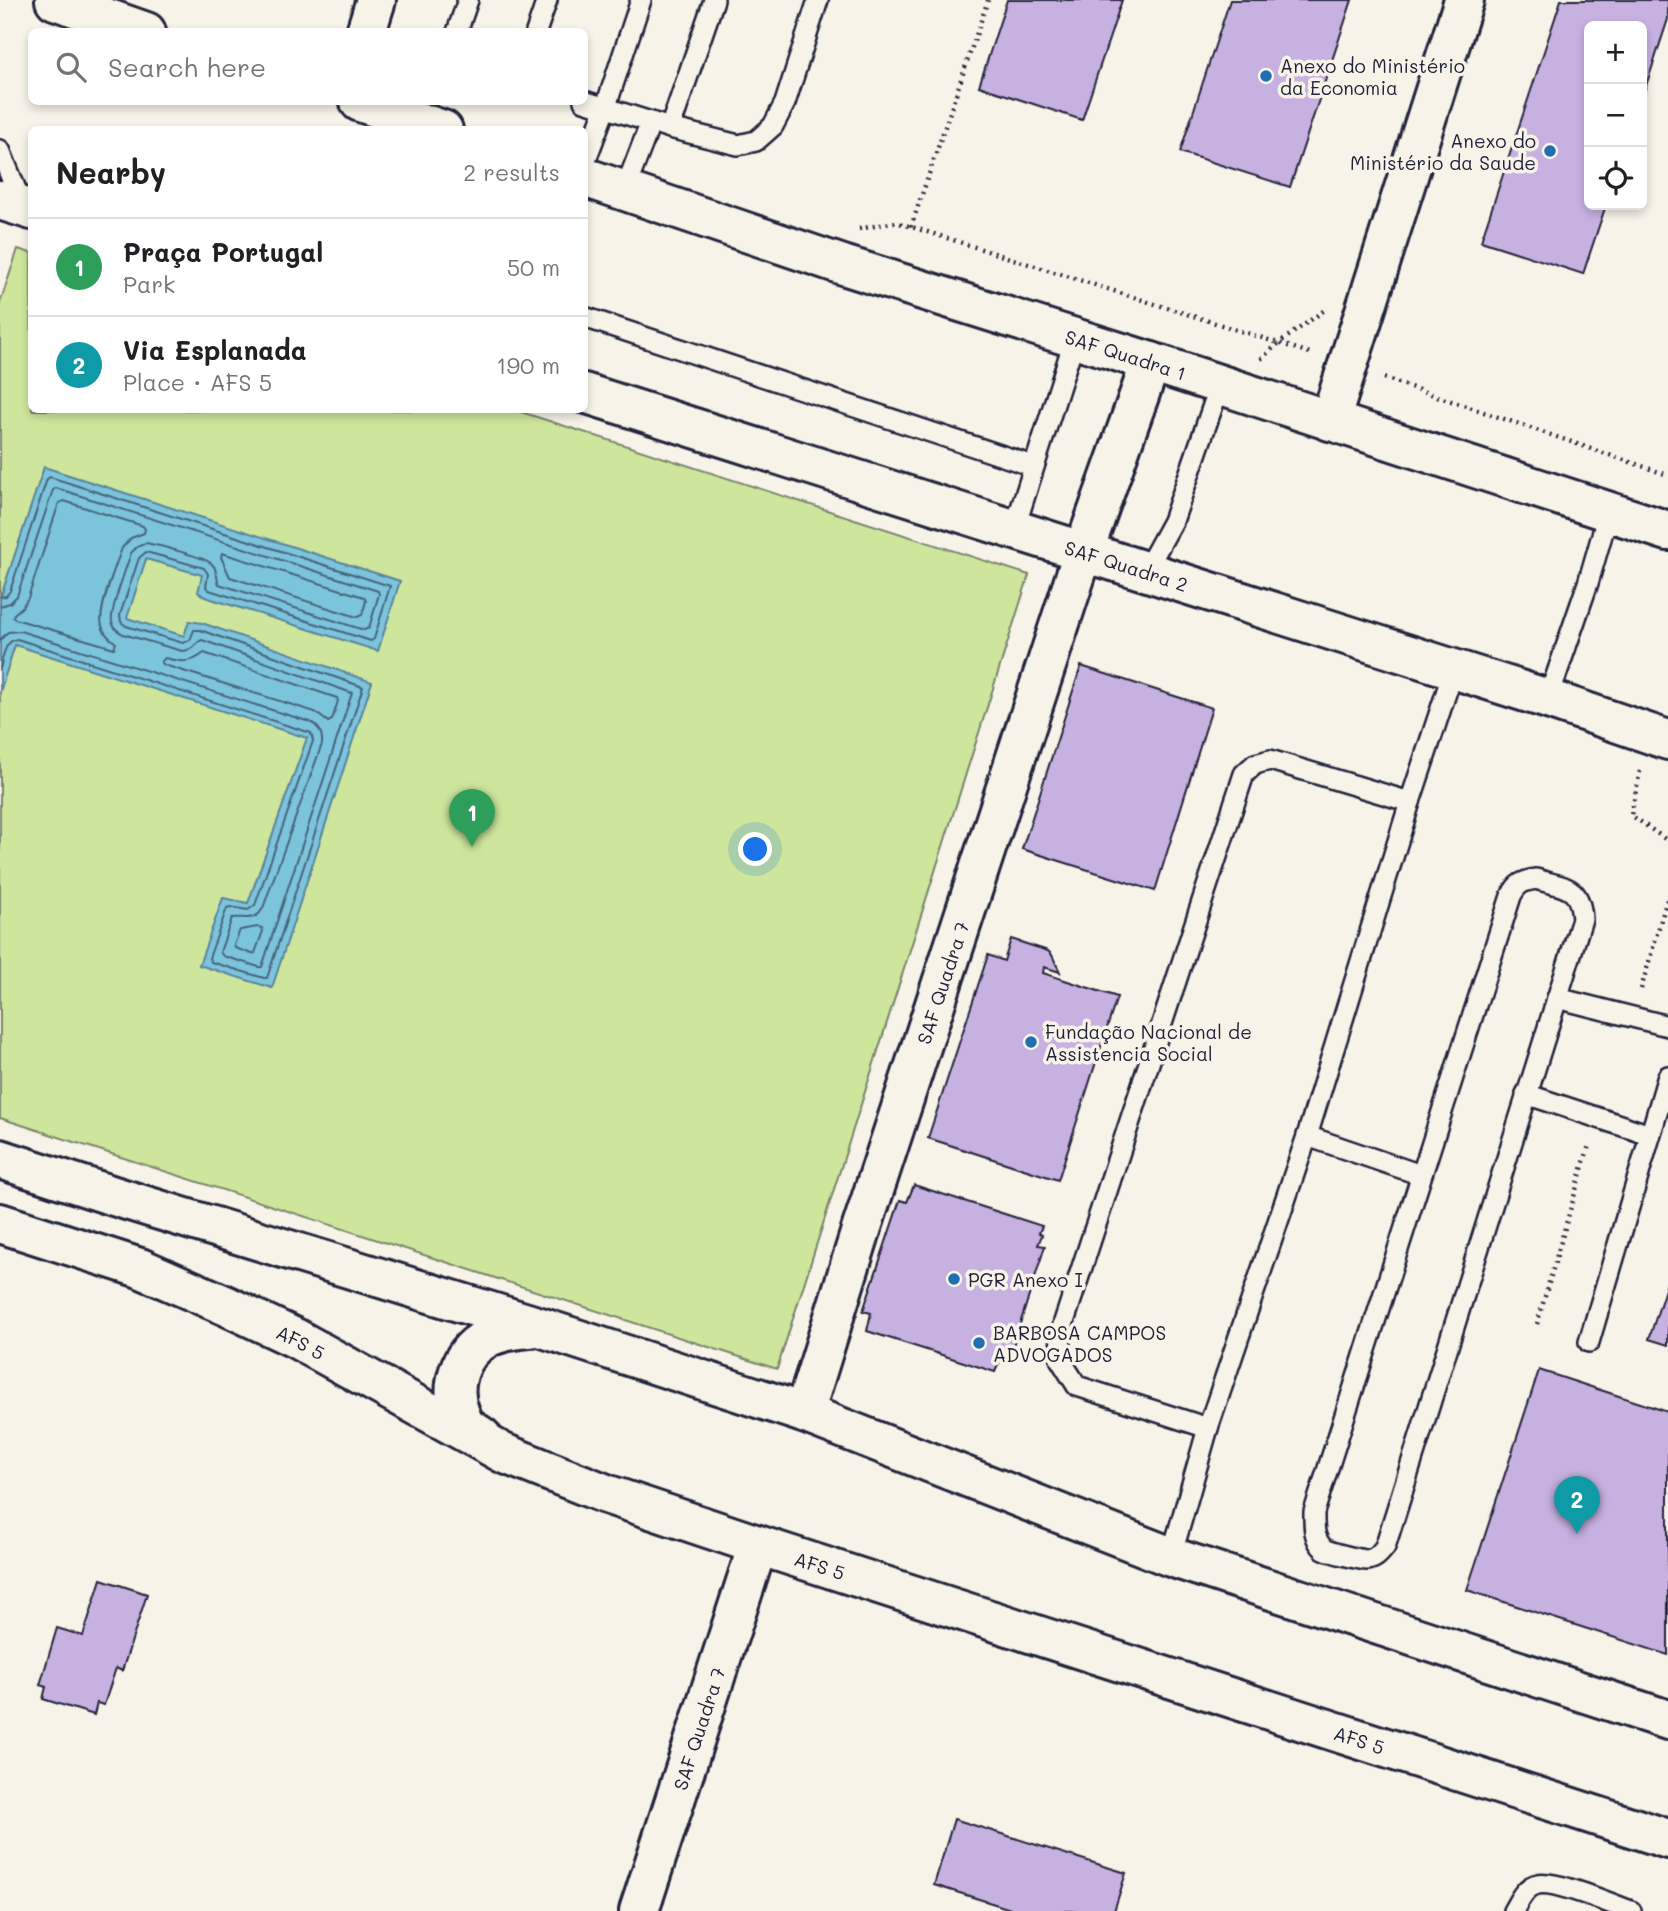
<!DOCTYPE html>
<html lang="en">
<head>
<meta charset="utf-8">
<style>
  body { margin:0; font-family:Mali,sans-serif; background:#f2f2f2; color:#202124 }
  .controls { position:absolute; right:21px; top:21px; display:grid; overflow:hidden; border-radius:10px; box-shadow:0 4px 10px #0003 }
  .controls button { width:63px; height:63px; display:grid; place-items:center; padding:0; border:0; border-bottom:2px solid #e0e0e0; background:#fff; color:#202124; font:35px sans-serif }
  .you { position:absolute; left:756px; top:850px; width:24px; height:24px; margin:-18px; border:5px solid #fff; border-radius:50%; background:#1a73e8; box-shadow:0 0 0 10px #1a73e833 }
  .badge { display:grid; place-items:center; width:46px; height:46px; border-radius:50%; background:#1f6fb2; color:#fff; font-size:23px; font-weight:700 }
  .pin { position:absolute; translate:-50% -58px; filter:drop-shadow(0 2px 4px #0008) }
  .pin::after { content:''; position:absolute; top:37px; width:24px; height:21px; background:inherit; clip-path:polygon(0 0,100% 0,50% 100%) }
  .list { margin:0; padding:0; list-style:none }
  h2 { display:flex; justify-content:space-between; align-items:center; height:91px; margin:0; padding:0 28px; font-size:30px }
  h2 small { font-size:23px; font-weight:400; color:#757577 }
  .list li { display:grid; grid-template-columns:46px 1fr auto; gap:21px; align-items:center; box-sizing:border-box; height:98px; padding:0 28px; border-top:2px solid #e0e0e0 }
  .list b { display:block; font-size:26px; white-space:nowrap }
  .list p { margin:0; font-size:23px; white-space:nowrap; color:#757577 }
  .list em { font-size:23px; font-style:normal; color:#757577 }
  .icon { flex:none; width:38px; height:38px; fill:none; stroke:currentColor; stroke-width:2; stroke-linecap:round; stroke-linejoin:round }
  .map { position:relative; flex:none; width:1668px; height:1911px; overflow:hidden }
  .search { position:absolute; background:#fff; box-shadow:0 4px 10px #0003; left:28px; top:28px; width:560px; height:77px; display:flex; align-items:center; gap:18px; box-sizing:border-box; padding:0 24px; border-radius:10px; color:#757577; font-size:26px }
  .panel { position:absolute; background:#fff; box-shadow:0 4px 10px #0003; left:28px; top:126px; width:560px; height:287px; border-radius:10px }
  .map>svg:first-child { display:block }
  .green { fill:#cee69c; stroke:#78846c; stroke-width:2 }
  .water { fill:#7cc4dc; stroke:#58839c; stroke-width:2 }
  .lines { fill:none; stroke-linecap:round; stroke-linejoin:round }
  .shore { stroke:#46637b; stroke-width:2 }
  .building { fill:#c7b1e0; stroke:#22223b; stroke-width:2 }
  .service-casing { stroke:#22223b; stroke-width:24 }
  .tertiary-casing { stroke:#22223b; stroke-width:44 }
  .secondary-casing { stroke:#22223b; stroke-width:44 }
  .path { stroke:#22223b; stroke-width:4.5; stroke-dasharray:2 5; stroke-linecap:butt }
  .service { stroke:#f7f3e8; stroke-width:19 }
  .tertiary { stroke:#f7f3e8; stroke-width:38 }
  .secondary { stroke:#f7f3e8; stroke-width:38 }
  .poi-dot { fill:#1f6fb2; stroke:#f7f3e8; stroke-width:2.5 }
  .labels { text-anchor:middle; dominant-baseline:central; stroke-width:7; stroke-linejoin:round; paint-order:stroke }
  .poi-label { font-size:19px; fill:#22223b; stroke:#f7f3e8; text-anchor:start }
  .street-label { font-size:19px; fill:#22223b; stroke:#f7f3e8 }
</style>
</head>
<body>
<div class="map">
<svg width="1668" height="1911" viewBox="0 0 1668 1911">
  <rect width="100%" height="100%" fill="#f7f3e8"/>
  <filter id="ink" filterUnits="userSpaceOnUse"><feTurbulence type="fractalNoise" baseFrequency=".0143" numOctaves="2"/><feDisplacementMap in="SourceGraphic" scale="14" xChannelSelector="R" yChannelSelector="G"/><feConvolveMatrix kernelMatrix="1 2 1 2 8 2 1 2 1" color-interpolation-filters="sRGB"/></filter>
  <g filter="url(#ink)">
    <path class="green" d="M18 249 31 253 32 410H515L1029 575 777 1369 0 1118V303Z"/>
    <path class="water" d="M44 467 400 581 378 651 205 597 198 592 202 575 146 559 127 618 184 636 189 621 202 623 372 682 272 988 199 965 223 898 248 903 307 738 15 645 0 692V599Z"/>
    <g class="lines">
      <g class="shore">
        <path d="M64 501 143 526 145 529 144 533 131 538 122 548C116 564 97 611 102 626 104 634 110 639 116 643L114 648 15 619 13 617 14 614 22 607 28 598 59 503Z"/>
        <path d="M222 553 364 597 366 601 362 615 357 617 230 577 221 557Z"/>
        <path d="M0 597 6 596 10 591 47 479 50 477 390 586 374 639 371 641 209 590 206 587 208 574 204 568 146 552 139 558 120 615 121 622 126 626 183 643 190 640 194 630H200L363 687 267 978H264L211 962 209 958 227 908 230 907 248 910 255 905 313 741 311 733 17 639C4 641 3 658 0 669"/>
        <path d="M0 606 10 603 17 596 53 490 56 488 378 591 379 594 369 628 364 630 219 584C216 578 218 570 212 564 205 557 157 545 146 543L137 547 131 553C127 566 109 612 112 622 114 629 118 631 123 634L182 651C194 651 195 642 202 640L352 693 262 967H259L223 956 220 952 232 918C245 916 255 923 263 908L322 744C323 733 319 726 310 722L20 631 8 632 0 640"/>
        <path d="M204 653 337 698 338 701 332 720 328 722 315 712 164 665 161 662 165 658C180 662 191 664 204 653Z"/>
        <path d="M258 927 262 928 263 931 255 953 252 954 235 948 234 945 240 930Z"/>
      </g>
    </g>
    <g class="building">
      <path d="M1007 0H1122L1082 120 979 86Z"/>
      <path d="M1230 0H1352L1290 187 1180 152Z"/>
      <path d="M1561 0H1668V19L1642 98V26H1589V205H1606L1583 274 1481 241Z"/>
      <path d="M1081 666 1212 708 1155 891 1022 849Z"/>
      <path d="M1011 939 1048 951 1052 955 1060 972 1044 967 1043 973 1117 997 1058 1180 928 1138 988 955 1004 961Z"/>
      <path d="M914 1185 1042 1226 1039 1233 1042 1235 1038 1245 1045 1246 1009 1358 1002 1356 995 1372 867 1331 871 1313 863 1311 900 1200 907 1202Z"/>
      <path d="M1668 1280V1345L1649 1339Z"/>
      <path d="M1539 1370 1668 1412V1655L1467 1590Z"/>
      <path d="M101 1579 147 1594 122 1671 116 1668 104 1705 97 1703 94 1715 43 1699 46 1687 40 1685 57 1628 83 1636Z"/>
      <path d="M954 1819 1126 1873 1114 1911H1017L934 1885Z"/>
    </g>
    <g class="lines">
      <g class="service-casing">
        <g id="service">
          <path d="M457 32 468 0"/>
          <path d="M536 32 547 0"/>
          <path d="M584 101 670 128 738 145 756 141 773 126 785 103 818 0"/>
          <path d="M670 128 714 0"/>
          <path d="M0 150 23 207"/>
          <path d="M584 165 605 109 641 0"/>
          <path d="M624 192 651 122"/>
          <path d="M584 317 1033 466"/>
          <path d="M1014 530 1075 338"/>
          <path d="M1145 572 1173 521 1220 385"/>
          <path d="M1548 699 1588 583 1609 511"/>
          <path d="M1536 879C1564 888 1580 884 1582 919L1385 1547C1380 1553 1376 1559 1367 1560 1361 1560 1329 1552 1324 1549 1313 1539 1314 1525 1314 1512L1511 896C1517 884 1522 881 1536 879Z"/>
          <path d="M1557 998 1668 1026"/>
          <path d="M1526 1094 1650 1135"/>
          <path d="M1307 1136 1421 1175"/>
          <path d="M1589 1342 1668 1076"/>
          <path d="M1208 1428 1077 1386 1060 1359 1061 1331 1244 774 1255 764 1270 760 1410 802"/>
          <path d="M1171 1557 1208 1428 1307 1136 1410 802 1454 669"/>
          <path d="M1513 1911C1519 1901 1525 1886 1538 1884 1556 1880 1611 1904 1631 1911"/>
        </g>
      </g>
      <g class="tertiary-casing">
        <g id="tertiary">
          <path d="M55 0 146 32"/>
          <path d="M366 32 376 0"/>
          <path d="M360 102 443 130"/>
          <path id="s1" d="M584 177 843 265 1151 362 1668 531"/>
          <path d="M0 200 32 210"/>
          <path id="s2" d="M584 393 1548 699 1668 740"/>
          <path d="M1330 421 1464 0"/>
          <path id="s3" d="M804 1413 862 1227 1083 553 1151 362"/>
          <path id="s4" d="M639 1911 758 1545"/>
        </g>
      </g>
      <g class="secondary-casing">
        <g id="secondary">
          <path d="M0 1159 117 1197 540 1327 804 1413 1171 1557 1668 1720"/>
          <path id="s5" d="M0 1223 140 1268 227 1306 295 1338 503 1453 606 1494 758 1545 1668 1839"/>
          <path d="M482 1437C477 1433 468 1429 464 1424 462 1421 462 1417 460 1414 449 1387 459 1354 485 1339 500 1330 521 1329 538 1327"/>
        </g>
      </g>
      <g class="path">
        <path d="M911 227 988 0"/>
        <path d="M859 229 896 222 1313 354"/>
        <path d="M1261 359 1279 343 1326 309"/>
        <path d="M1384 378 1668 475"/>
        <path d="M1640 771 1631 815 1668 841"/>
        <path d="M1641 989 1668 896"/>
        <path d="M1537 1324 1589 1145"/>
      </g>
      <use href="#service" class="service"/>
      <use href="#tertiary" class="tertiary"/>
      <use href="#secondary" class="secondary"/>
    </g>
  </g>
  <g class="poi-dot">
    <circle cx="1266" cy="76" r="7"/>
    <circle cx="1550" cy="151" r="7"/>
    <circle cx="1031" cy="1042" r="7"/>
    <circle cx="954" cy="1279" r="7"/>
    <circle cx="979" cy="1343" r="7"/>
  </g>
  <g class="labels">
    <g class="poi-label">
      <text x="1280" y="65">Anexo do Ministério<tspan x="1280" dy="22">da Economia</tspan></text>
      <text x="1536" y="140" text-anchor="end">Anexo do<tspan x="1536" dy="22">Ministério da Saude</tspan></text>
      <text x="1045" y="1031">Fundação Nacional de<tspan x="1045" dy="22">Assistencia Social</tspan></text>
      <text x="968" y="1279">PGR Anexo I</text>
      <text x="993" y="1332">BARBOSA CAMPOS<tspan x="993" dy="22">ADVOGADOS</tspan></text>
    </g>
    <g class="street-label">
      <text stroke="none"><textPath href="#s1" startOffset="570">SAF Quadra 1</textPath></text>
      <text stroke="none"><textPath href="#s2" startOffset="569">SAF Quadra 2</textPath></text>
      <text stroke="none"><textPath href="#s3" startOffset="452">SAF Quadra 7</textPath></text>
      <text stroke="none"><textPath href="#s5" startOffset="324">AFS 5</textPath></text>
      <text stroke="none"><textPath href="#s5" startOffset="891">AFS 5</textPath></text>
      <text stroke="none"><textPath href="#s4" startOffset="192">SAF Quadra 7</textPath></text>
      <text stroke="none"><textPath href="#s5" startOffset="1458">AFS 5</textPath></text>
    </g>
  </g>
</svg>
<div class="controls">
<button>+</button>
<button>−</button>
<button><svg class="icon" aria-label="locate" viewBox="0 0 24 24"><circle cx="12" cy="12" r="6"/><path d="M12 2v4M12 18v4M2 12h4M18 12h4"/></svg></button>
</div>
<div class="you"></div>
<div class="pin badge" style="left:472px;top:847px;background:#2e9e5b">1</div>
<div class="pin badge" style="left:1577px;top:1534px;background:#0f9aa8">2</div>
<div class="search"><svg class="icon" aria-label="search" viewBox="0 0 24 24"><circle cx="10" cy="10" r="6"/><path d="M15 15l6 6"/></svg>Search here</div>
<section class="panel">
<h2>Nearby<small>2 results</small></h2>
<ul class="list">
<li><span class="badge" style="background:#2e9e5b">1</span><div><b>Praça Portugal</b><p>Park</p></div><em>50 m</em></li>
<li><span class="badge" style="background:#0f9aa8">2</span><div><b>Via Esplanada</b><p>Place · AFS 5</p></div><em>190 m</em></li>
</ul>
</section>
</div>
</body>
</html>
